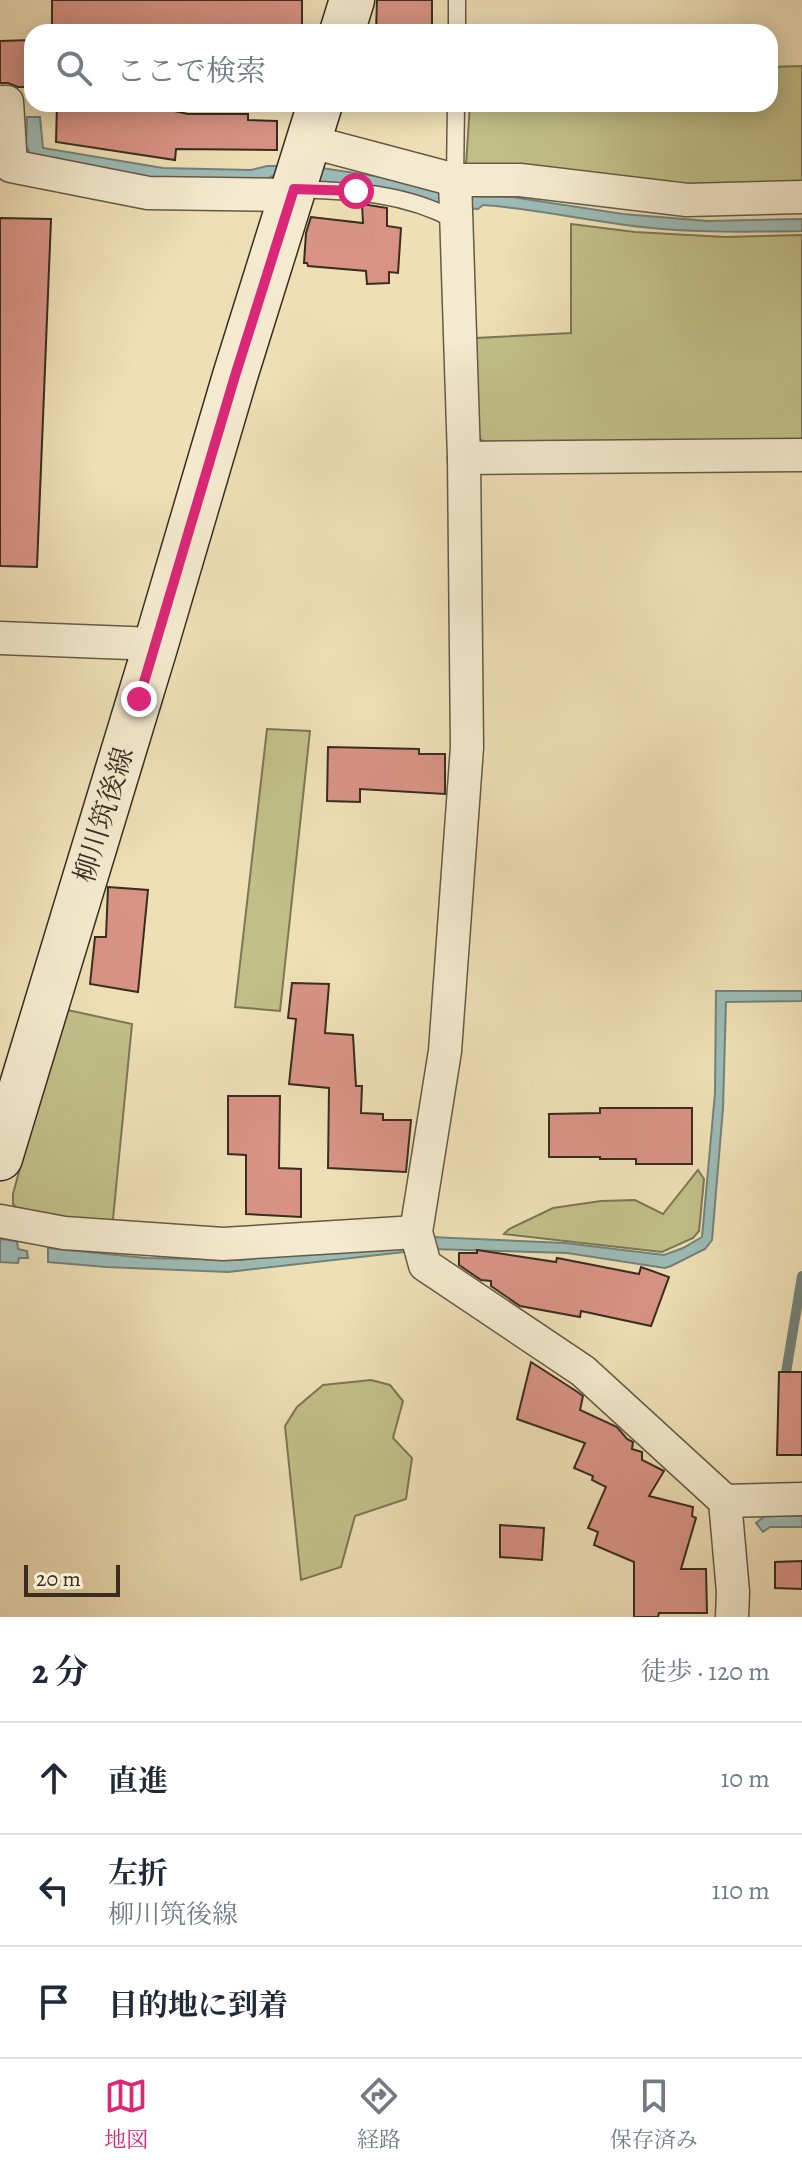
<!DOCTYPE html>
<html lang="ja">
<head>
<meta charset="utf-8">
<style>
  body { margin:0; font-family:Alegreya,"Noto Serif JP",serif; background:#f6f6f7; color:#1f2937 }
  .scale { position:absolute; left:24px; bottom:20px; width:96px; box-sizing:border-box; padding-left:8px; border:4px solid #392d20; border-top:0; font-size:22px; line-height:28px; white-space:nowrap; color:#392d20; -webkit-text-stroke:6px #f4eacf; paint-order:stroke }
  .stop { position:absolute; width:24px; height:24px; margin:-18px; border:6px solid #db2777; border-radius:50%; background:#fff }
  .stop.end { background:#db2777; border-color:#fff; box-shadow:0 2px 8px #0008 }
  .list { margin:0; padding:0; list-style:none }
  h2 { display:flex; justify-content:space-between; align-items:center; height:104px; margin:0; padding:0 32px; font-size:34px }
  h2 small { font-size:26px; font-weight:400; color:#747a83 }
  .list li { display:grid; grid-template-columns:52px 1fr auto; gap:24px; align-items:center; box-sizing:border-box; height:112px; padding:0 32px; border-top:2px solid #e0e1e3 }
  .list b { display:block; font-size:30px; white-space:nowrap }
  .list p { margin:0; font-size:26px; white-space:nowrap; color:#747a83 }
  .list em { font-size:26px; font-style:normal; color:#747a83 }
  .icon { flex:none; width:44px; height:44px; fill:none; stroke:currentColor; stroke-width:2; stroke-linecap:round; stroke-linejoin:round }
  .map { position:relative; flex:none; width:802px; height:1617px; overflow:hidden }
  .search { position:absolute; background:#fff; box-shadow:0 4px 20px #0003; left:24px; right:24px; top:24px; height:88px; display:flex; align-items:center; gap:20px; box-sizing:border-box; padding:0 28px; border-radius:24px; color:#747a83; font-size:30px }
  .sheet { height:440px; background:#fff }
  nav { display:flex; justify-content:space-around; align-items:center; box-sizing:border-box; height:112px; border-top:2px solid #e0e1e3; background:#fff; font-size:22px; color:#747a83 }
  nav a { display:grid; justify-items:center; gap:4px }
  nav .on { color:#db2777 }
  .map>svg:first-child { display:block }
  .green { fill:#c1bf88; stroke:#7d7654; stroke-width:2 }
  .water { fill:#9cbbb6; stroke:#74827a; stroke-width:2 }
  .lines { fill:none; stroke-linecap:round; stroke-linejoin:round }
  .stream { stroke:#74827a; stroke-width:10 }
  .building { fill:#d89385; stroke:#392d20; stroke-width:2 }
  .lane-casing { stroke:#665a45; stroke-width:19 }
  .street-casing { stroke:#665a45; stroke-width:35 }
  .secondary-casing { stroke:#392d20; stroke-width:47 }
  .lane { stroke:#f4eacf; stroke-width:16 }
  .street { stroke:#f4eacf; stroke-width:32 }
  .secondary { stroke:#f4eacf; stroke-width:44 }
  .route { stroke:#db2777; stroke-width:10 }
  .labels { text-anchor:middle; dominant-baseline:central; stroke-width:7; stroke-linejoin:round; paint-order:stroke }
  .street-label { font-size:28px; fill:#392d20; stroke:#f4eacf }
</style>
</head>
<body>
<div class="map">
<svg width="802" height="1617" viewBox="0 0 802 1617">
  <rect width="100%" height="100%" fill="#eedfb5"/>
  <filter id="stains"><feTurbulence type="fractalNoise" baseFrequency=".0025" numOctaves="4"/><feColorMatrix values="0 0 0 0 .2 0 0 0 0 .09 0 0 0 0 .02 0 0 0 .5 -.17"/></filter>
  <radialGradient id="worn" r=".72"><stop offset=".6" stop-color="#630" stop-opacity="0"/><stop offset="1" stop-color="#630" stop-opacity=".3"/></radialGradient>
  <g class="green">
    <path d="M802 66V191L762 193 466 165 470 104H770V67Z"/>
    <path d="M571 224 635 232 725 237 802 235V447L498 448 477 438 476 338 571 333Z"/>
    <path d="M267 729 310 731 280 1011 235 1007Z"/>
    <path d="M63 1009 132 1024 112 1229 20 1212 13 1204V1194Z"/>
    <path d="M698 1170 704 1179 699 1231 693 1238 662 1252 504 1234 509 1229 553 1208 601 1201 635 1200 663 1214Z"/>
    <path d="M371 1380 390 1385 403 1401 393 1438 412 1458 406 1499 355 1516 341 1567 301 1580 285 1426 297 1407 323 1385Z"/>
  </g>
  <g class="water">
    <path d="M27 117H40L43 148 163 168 251 170 267 166H308L382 177 470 196 512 197 623 214 708 221 802 219V231C749 232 695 233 642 227 589 221 537 209 483 205L478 209 446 207 378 187 314 183 289 177 272 176 267 179H157L30 155 26 145Z"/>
    <path d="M716 991H802V1001L726 1002 723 1108 712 1240 705 1249 671 1266 665 1268 567 1253 431 1249 228 1272 106 1267 48 1262V1248L146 1258 241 1260 431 1237 565 1243 664 1255 683 1248 702 1237 715 1093Z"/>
    <path d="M0 1239 17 1241 18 1249 27 1251 28 1258H19L18 1263 0 1262Z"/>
    <path d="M766 1515 802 1516V1527H770L763 1532 756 1523Z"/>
  </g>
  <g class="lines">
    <path class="stream" d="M784 1385 802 1276"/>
  </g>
  <g class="building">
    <path d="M52 0H302V26H299V32H146V29H52Z"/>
    <path d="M377 0H432V32H376Z"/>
    <path d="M32 40V87H18L8 83H0V41Z"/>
    <path d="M57 104H142L188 114H248V120L277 121V150L176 149 175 160 56 142Z"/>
    <path d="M362 204 387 208V226L401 228 398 273 389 272V283L367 284 366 271 308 266 307 263H304L306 233 311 217 363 223Z"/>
    <path d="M0 218 51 219 37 567 0 566Z"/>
    <path d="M328 747 419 749V754H445V794L360 789V802L327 801Z"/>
    <path d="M108 887 148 890 138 992 90 984 95 937H106Z"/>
    <path d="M292 983 329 984 325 1033 353 1035 356 1086H362L361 1113 383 1114V1120H411L406 1172 328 1168 329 1088 289 1084 296 1019 288 1018Z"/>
    <path d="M228 1096H280L279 1168 301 1169V1217L246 1214V1155L228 1154Z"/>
    <path d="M600 1108H692V1164H636V1159H600V1157H549V1114L600 1113Z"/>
    <path d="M477 1250 556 1262 557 1258 639 1274 641 1267 669 1277 651 1326 581 1311 580 1317 520 1306 491 1286V1281L481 1280 459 1265V1253H477Z"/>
    <path d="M531 1362 576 1391 583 1396 580 1410 617 1427 627 1439 633 1442 632 1449 642 1452V1460L664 1471 649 1496 693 1507 692 1516 696 1518 681 1569H706L707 1613H659L658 1617H634V1562L594 1545 598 1532 588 1528 606 1487 592 1480 593 1476 574 1468 585 1443 517 1419Z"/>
    <path d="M779 1372H802V1455H777Z"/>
    <path d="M500 1525 544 1528 542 1560 500 1557Z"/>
    <path d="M802 1561V1589L775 1588V1562Z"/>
  </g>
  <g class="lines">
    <g class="lane-casing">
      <g id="lane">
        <path d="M457 32V0"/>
        <path d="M455 180 456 104"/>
        <path d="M294 189C353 191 403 192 455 220"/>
      </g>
    </g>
    <g class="street-casing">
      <g id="street">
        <path d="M0 102H7L11 166 148 193 293 195"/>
        <path d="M308 141 455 180H520L687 200 802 197"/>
        <path d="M455 180 464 458 467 747 445 1051 416 1232 425 1265 583 1371 725 1501 733 1592 732 1617"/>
        <path d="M464 458 802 455"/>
        <path d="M0 638 156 644"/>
        <path d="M0 1221 64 1233 223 1244 416 1232"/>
        <path d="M725 1501 802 1499"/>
      </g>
    </g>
    <g class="secondary-casing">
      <g id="secondary">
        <path d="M342 32 352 0"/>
        <path d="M0 1158 156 644 235 376 320 104"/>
      </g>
    </g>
    <use href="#lane" class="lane"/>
    <use href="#street" class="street"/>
    <use href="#secondary" class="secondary"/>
  </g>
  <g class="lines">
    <path class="route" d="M139 699 235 376 294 189 356 191"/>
  </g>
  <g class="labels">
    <g class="street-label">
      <text transform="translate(104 815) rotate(-73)">柳川筑後線</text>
    </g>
  </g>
  <rect width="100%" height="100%" filter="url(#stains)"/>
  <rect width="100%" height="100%" fill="url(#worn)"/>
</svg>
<div class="scale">20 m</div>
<div class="stop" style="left:356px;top:191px"></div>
<div class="stop end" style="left:139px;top:699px"></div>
<div class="search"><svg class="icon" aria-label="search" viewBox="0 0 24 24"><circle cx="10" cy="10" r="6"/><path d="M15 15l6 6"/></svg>ここで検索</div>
</div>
<section class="sheet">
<h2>2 分<small>徒歩 · 120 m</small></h2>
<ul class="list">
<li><svg class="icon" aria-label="ahead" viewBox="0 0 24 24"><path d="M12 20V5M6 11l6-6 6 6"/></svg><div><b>直進</b></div><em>10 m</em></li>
<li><svg class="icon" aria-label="left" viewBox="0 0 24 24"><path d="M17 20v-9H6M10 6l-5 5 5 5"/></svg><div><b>左折</b><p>柳川筑後線</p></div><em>110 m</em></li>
<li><svg class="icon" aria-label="arrive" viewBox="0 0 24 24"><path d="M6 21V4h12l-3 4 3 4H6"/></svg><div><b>目的地に到着</b></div></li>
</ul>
</section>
<nav>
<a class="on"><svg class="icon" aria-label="map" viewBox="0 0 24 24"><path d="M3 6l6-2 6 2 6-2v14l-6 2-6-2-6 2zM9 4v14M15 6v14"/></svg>地図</a>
<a><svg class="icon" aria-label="directions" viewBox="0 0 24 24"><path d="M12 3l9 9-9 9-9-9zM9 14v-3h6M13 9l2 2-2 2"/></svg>経路</a>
<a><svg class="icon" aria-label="saved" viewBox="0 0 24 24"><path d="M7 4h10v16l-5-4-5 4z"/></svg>保存済み</a>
</nav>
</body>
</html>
